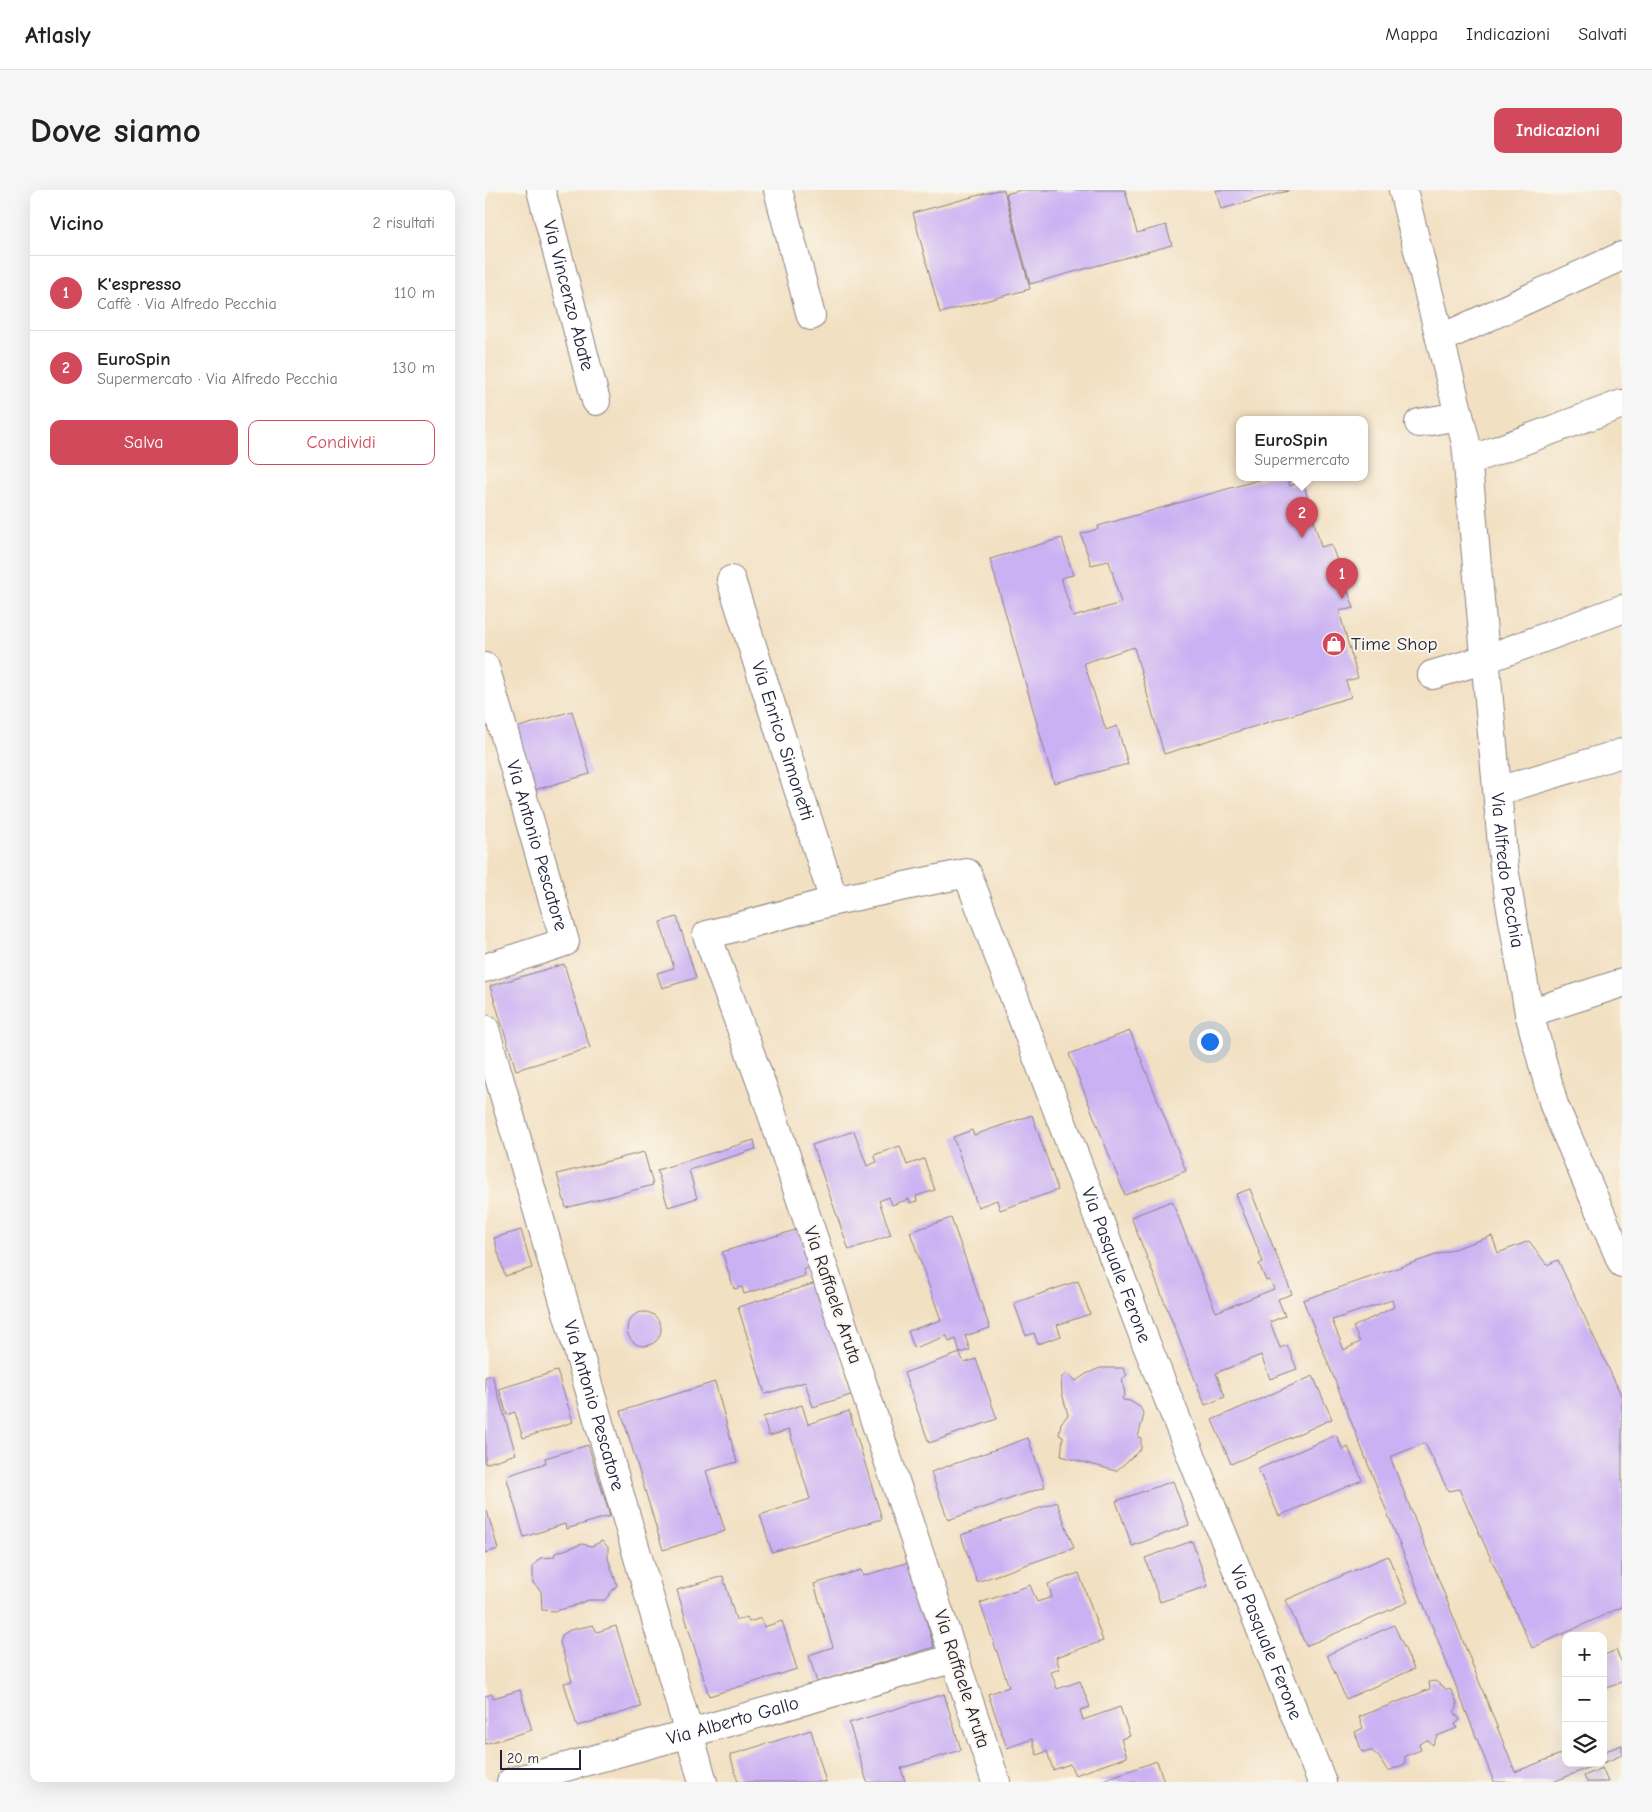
<!DOCTYPE html>
<html lang="it">
<head>
<meta charset="utf-8">
<style>
  body { margin:0; font-family:"Comic Neue",sans-serif; background:#f6f6f6; color:#222 }
  .controls { position:absolute; right:15px; bottom:15px; display:grid; overflow:hidden; border-radius:10px; box-shadow:0 5px 20px #0002 }
  .controls button { width:45px; height:45px; display:grid; place-items:center; padding:0; border:0; border-bottom:1px solid #e0e0e0; background:#fff; color:#222; font:25px sans-serif }
  .scale { position:absolute; left:15px; bottom:12px; width:81px; box-sizing:border-box; padding-left:5px; border:2px solid #22223b; border-top:0; font-size:14px; line-height:18px; white-space:nowrap; color:#22223b; -webkit-text-stroke:4px #fbf7ec; paint-order:stroke }
  .you { position:absolute; left:724px; top:851px; width:18px; height:18px; margin:-12px; border:4px solid #fff; border-radius:50%; background:#1a73e8; box-shadow:0 0 0 8px #1a73e833 }
  .badge { display:grid; place-items:center; width:32px; height:32px; border-radius:50%; background:#d1495b; color:#fff; font-size:16px; font-weight:700 }
  .pin { position:absolute; translate:-50% -41px; filter:drop-shadow(0 1px 2px #0008) }
  .pin::after { content:''; position:absolute; top:26px; width:18px; height:15px; background:inherit; clip-path:polygon(0 0,100% 0,50% 100%) }
  .popup { position:absolute; left:751px; top:226px; width:132px; height:65px; box-sizing:border-box; display:grid; place-content:center; border-radius:10px; background:#fff; filter:drop-shadow(0 1px 4px #0005); font-size:16px; white-space:nowrap; color:#767676 }
  .popup b { font-size:19px; color:#222 }
  .popup::after { content:''; position:absolute; left:50%; top:100%; margin-left:-10px; border:10px solid transparent; border-top-color:#fff }
  .list { margin:0; padding:0; list-style:none }
  h2 { display:flex; justify-content:space-between; align-items:center; height:65px; margin:0; padding:0 20px; font-size:21px }
  h2 small { font-size:16px; font-weight:400; color:#767676 }
  .list li { display:grid; grid-template-columns:32px 1fr auto; gap:15px; align-items:center; box-sizing:border-box; height:75px; padding:0 20px; border-top:1px solid #e0e0e0 }
  .list b { display:block; font-size:19px; white-space:nowrap }
  .list p { margin:0; font-size:16px; white-space:nowrap; color:#767676 }
  .list em { font-size:16px; font-style:normal; color:#767676 }
  .actions { display:flex; gap:10px; padding:15px 20px }
  .actions a { flex:1; padding:11px 0; border:1px solid #d1495b; border-radius:10px; text-align:center; font-size:18px; color:#d1495b }
  .actions .main { background:#d1495b; color:#fff }
  .icon { flex:none; width:28px; height:28px; fill:none; stroke:currentColor; stroke-width:2; stroke-linecap:round; stroke-linejoin:round }
  .map { position:relative; flex:none; width:1137px; height:1592px; overflow:hidden; border-radius:10px }
  header { display:flex; align-items:center; gap:30px; box-sizing:border-box; height:70px; padding:0 25px; background:#fff; border-bottom:1px solid #e0e0e0 }
  header strong { font-size:24px }
  nav { display:flex; gap:28px; margin-inline-start:auto; font-size:18px }
  .intro { display:flex; align-items:center; justify-content:space-between; box-sizing:border-box; height:120px; padding:0 30px }
  h1 { margin:0; font-size:35px }
  .button { padding:12px 22px; border-radius:10px; background:#d1495b; color:#fff; font-size:18px; font-weight:700 }
  main { display:flex; gap:30px; padding:0 30px }
  aside { flex:1; background:#fff; border-radius:10px; box-shadow:0 5px 20px #0002 }
  .map>svg:first-child { display:block }
  .building { fill:#cab1f3; fill-rule:evenodd }
  .lines { fill:none; stroke-linecap:round; stroke-linejoin:round }
  .minor-casing { stroke:#8a817e; stroke-width:30 }
  .major-casing { stroke:#8a817e; stroke-width:30 }
  .minor { stroke:#fff; stroke-width:28 }
  .major { stroke:#fff; stroke-width:28 }
  .labels { text-anchor:middle; dominant-baseline:central; stroke-width:4; stroke-linejoin:round; paint-order:stroke }
  .street-label { font-size:19px; fill:#22223b; stroke:#fbf7ec }
  .poi-label { font-size:19px; fill:#22223b; stroke:#fbf7ec; text-anchor:start }
</style>
</head>
<body>
<header>
<strong>Atlasly</strong>
<nav><a>Mappa</a><a>Indicazioni</a><a>Salvati</a></nav>
</header>
<div class="intro"><h1>Dove siamo</h1><a class="button">Indicazioni</a></div>
<main>
<aside>
<h2>Vicino<small>2 risultati</small></h2>
<ul class="list">
<li><span class="badge">1</span><div><b>K'espresso</b><p>Caffè · Via Alfredo Pecchia</p></div><em>110 m</em></li>
<li><span class="badge">2</span><div><b>EuroSpin</b><p>Supermercato · Via Alfredo Pecchia</p></div><em>130 m</em></li>
</ul>
<div class="actions"><a class="main">Salva</a><a>Condividi</a></div>
</aside>
<div class="map">
<svg width="1137" height="1592" viewBox="0 0 1137 1592">
  <rect width="100%" height="100%" fill="#fbf7ec"/>
  <filter id="ink" filterUnits="userSpaceOnUse"><feTurbulence type="fractalNoise" baseFrequency=".02" numOctaves="2"/><feDisplacementMap in="SourceGraphic" scale="10" xChannelSelector="R" yChannelSelector="G"/><feConvolveMatrix kernelMatrix="1 2 1 2 8 2 1 2 1" color-interpolation-filters="sRGB"/></filter>
  <filter id="wash" filterUnits="userSpaceOnUse"><feTurbulence type="fractalNoise" baseFrequency=".0096" numOctaves="4" result="noise"/><feDisplacementMap in="SourceGraphic" scale="20" xChannelSelector="R" yChannelSelector="G"/><feGaussianBlur stdDeviation="1.12" result="paint"/><feColorMatrix in="noise" values="0 0 0 0 0 0 0 0 0 0 0 0 0 0 0 0 0 1.4 0 .05"/><feComposite in="paint" operator="in"/></filter>
  <g filter="url(#wash)">
    <rect width="100%" height="100%" fill="#f2e0c2"/>
    <g id="blocks">
      <g class="building">
        <path d="M513 0H519L545 99 455 123 428 23Z"/>
        <path d="M536 0H640L652 43 681 35 687 55 545 94 521 4Z"/>
        <path d="M731 0H803V1L736 19Z"/>
        <path d="M784 287H802L805 296 818 291 836 357 846 354 869 418 854 421 873 488 861 491 866 507 679 564 649 457 599 473 621 540 632 536 643 574 569 593 505 369 577 348 588 385 576 388 588 427 636 413 624 371 606 375 596 344 613 339V336Z"/>
        <path d="M87 521 105 584 49 600 31 538Z"/>
        <path d="M192 727 211 788 177 798 172 783 189 778 175 732Z"/>
        <path d="M79 774 105 858 31 880 5 796Z"/>
        <path d="M645 841 701 981 640 1005 584 864Z"/>
        <path d="M547 925 573 1000 515 1020 512 1010 493 1017 468 947 487 940 489 945Z"/>
        <path d="M369 941 382 976 392 972 389 965 415 956 422 975 439 969 450 1000 431 1006 432 1011 425 1013 424 1009 407 1015 404 1007 394 1011 406 1045 364 1060 327 955Z"/>
        <path d="M269 950 271 959 204 980 212 1008 183 1017 172 980Z"/>
        <path d="M159 962 168 995 81 1018 72 984Z"/>
        <path d="M765 999 807 1104 793 1109 800 1126 785 1132 795 1158 802 1155 812 1179 785 1189 776 1165 731 1183 740 1207 720 1215 646 1027 687 1011 731 1122 789 1099 785 1090 781 1091 774 1074 778 1072 751 1004Z"/>
        <path d="M466 1028 505 1138 480 1146 485 1160 475 1163 471 1149 464 1152 462 1146 429 1158 423 1141 456 1130 425 1042Z"/>
        <path d="M314 1039 326 1077 318 1079 320 1086 259 1104 257 1097 249 1099 237 1062Z"/>
        <path d="M36 1040 47 1078 20 1086 9 1048Z"/>
        <path d="M1007 1046 1013 1063 1044 1051 1062 1075 1073 1070 1137 1207V1417L1047 1458 974 1299 963 1301 940 1253 905 1267 1030 1582 1081 1562V1573H1115L1068 1592H1009L818 1110ZM907 1110 909 1117 868 1137 875 1152 859 1160 847 1130Z"/>
        <path d="M593 1091 605 1124 572 1135 576 1146 553 1154 549 1143 541 1146 529 1113Z"/>
        <path d="M331 1093 366 1205 328 1217 320 1192 280 1204 253 1117Z"/>
        <circle cx="159" cy="1139" r="17"/>
        <path d="M475 1163 479 1173 491 1169 512 1229 444 1253 419 1183Z"/>
        <path d="M615 1178H638L642 1185 637 1189 640 1205 637 1208 638 1210 645 1211 655 1217 659 1225 653 1247 656 1248V1259L631 1281 576 1266 578 1247 574 1245 576 1233 583 1225 577 1203 576 1188 582 1183 591 1191 601 1184Z"/>
        <path d="M72 1181 88 1232 38 1248 30 1222 22 1225 14 1199Z"/>
        <path d="M7 1185 31 1264 0 1274V1187Z"/>
        <path d="M828 1186 847 1229 746 1274 727 1230Z"/>
        <path d="M230 1192 252 1272 221 1281 240 1341 178 1360 136 1221Z"/>
        <path d="M317 1215 323 1234 364 1221 397 1329 287 1362 275 1325 325 1309 304 1240 284 1246 278 1227Z"/>
        <path d="M851 1245 858 1260 863 1257 877 1290 794 1326 773 1279Z"/>
        <path d="M543 1248 560 1297 463 1330 446 1282Z"/>
        <path d="M103 1255 125 1326 81 1339 80 1334 39 1347 21 1286 61 1273 60 1268Z"/>
        <path d="M688 1291 704 1335 647 1356 631 1311Z"/>
        <path d="M572 1312 589 1358 492 1392 476 1345Z"/>
        <path d="M2 1321 13 1359 0 1363V1322Z"/>
        <path d="M117 1351 123 1357V1368L132 1395 120 1410H103L86 1417 70 1421 57 1420 56 1401 48 1393V1376L55 1368 69 1367 70 1363 97 1354 107 1356Z"/>
        <path d="M707 1351 723 1396 675 1412 660 1368Z"/>
        <path d="M903 1366 923 1412 821 1456 801 1410Z"/>
        <path d="M424 1372 449 1457 332 1492 324 1465 348 1457 329 1394 376 1380 378 1386Z"/>
        <path d="M594 1383 618 1451 571 1467 575 1479 566 1482 572 1499 595 1491 605 1517 595 1520 598 1530 635 1517 645 1546 636 1549 642 1567 590 1585 585 1574 568 1580 562 1561 552 1565 547 1549 522 1558 503 1504 524 1497 495 1413 545 1395 552 1412 567 1407 563 1394Z"/>
        <path d="M238 1386 251 1430 262 1427 264 1432 276 1428 279 1437 297 1431 312 1479 224 1506 192 1400Z"/>
        <path d="M108 1435 112 1442 131 1436 156 1517 92 1536 79 1493 87 1491 75 1453 77 1445 85 1440Z"/>
        <path d="M909 1435 929 1479 861 1509 842 1465Z"/>
        <path d="M1131 1460 1137 1473V1492L1118 1500V1466Z"/>
        <path d="M950 1491 961 1499 966 1500 972 1512V1518L969 1521 975 1530 970 1534 972 1538 952 1546 948 1555 942 1550 934 1554 936 1560 920 1566V1574L903 1581 893 1566 887 1561 877 1562 870 1542 878 1538 874 1527 945 1499 944 1492Z"/>
        <path d="M35 1500 47 1540 0 1554V1506L7 1504 8 1508Z"/>
        <path d="M459 1504 476 1560 416 1578 420 1592H382L364 1533Z"/>
        <path d="M326 1540 341 1592H253L245 1565Z"/>
        <path d="M1137 1555V1565L1118 1573V1562Z"/>
        <path d="M672 1571 679 1592H612Z"/>
        <path d="M1117 1578 1123 1592H1102L1099 1586Z"/>
      </g>
    </g>
  </g>
  <g filter="url(#ink)">
    <use href="#blocks" fill-opacity="0" stroke="#8a817e" stroke-width="1"/>
    <g class="lines">
      <g class="minor-casing">
        <g id="minor">
          <path id="s1" d="M56 0 111 211"/>
          <path d="M293 0 326 126"/>
          <path d="M955 149 1137 66"/>
          <path d="M934 233 974 226"/>
          <path d="M983 271 1137 214"/>
          <path id="s2" d="M246 390 349 711"/>
          <path id="s3" d="M0 477 80 752 0 778"/>
          <path d="M947 485 1001 469 1137 419"/>
          <path d="M1013 601 1137 563"/>
          <path d="M1044 823 1137 793"/>
          <path id="s4" d="M0 839 218 1592"/>
          <path id="s5" d="M26 1592 205 1543 470 1468"/>
          <path id="s6" d="M511 1592 283 912 222 745 349 711 482 683 661 1153 837 1592"/>
        </g>
      </g>
      <g class="major-casing">
        <g id="major">
          <path id="s7" d="M918 0 981 253 1019 678 1044 823 1069 915 1137 1073"/>
        </g>
      </g>
      <use href="#minor" class="minor"/>
      <use href="#major" class="major"/>
    </g>
  </g>
  <defs>
    <g id="shop-disc" transform="scale(1.25)"><circle r="9.5" fill="#d1495b" stroke="#fbf7ec"/><path d="M-5-2.5h2.3a2.7 3.5 0 0 1 5.4 0H5L5.5 6h-11ZM-1.5-2.5h3a1.5 2.3 0 0 0-3 0Z" fill="#fff"/></g>
  </defs>
  <g fill-rule="evenodd">
    <use href="#shop-disc" x="849" y="454"/>
  </g>
  <g class="labels">
    <g class="street-label">
      <text stroke="none"><textPath href="#s1" startOffset="109">Via Vincenzo Abate</textPath></text>
      <text stroke="none"><textPath href="#s2" startOffset="169">Via Enrico Simonetti</textPath></text>
      <text stroke="none"><textPath href="#s3" startOffset="186">Via Antonio Pescatore</textPath></text>
      <text stroke="none"><textPath href="#s7" startOffset="690">Via Alfredo Pecchia</textPath></text>
      <text stroke="none"><textPath href="#s6" startOffset="1582">Via Pasquale Ferone</textPath></text>
      <text transform="translate(348 1105) rotate(71)">Via Raffaele Aruta</text>
      <text stroke="none"><textPath href="#s4" startOffset="392">Via Antonio Pescatore</textPath></text>
      <text stroke="none"><textPath href="#s6" startOffset="1988">Via Pasquale Ferone</textPath></text>
      <text transform="translate(477 1489) rotate(72)">Via Raffaele Aruta</text>
      <text stroke="none"><textPath href="#s5" startOffset="230">Via Alberto Gallo</textPath></text>
    </g>
    <g class="poi-label">
      <text x="866" y="454">Time Shop</text>
    </g>
  </g>
</svg>
<div class="controls">
<button>+</button>
<button>−</button>
<button><svg class="icon" aria-label="layers" viewBox="0 0 24 24"><path d="M12 4l9 5-9 5-9-5zM3 14l9 5 9-5"/></svg></button>
</div>
<div class="scale">20 m</div>
<div class="you"></div>
<div class="pin badge" style="left:857px;top:409px">1</div>
<div class="pin badge" style="left:817px;top:348px">2</div>
<div class="popup"><b>EuroSpin</b>Supermercato</div>
</div>
</main>
</body>
</html>
